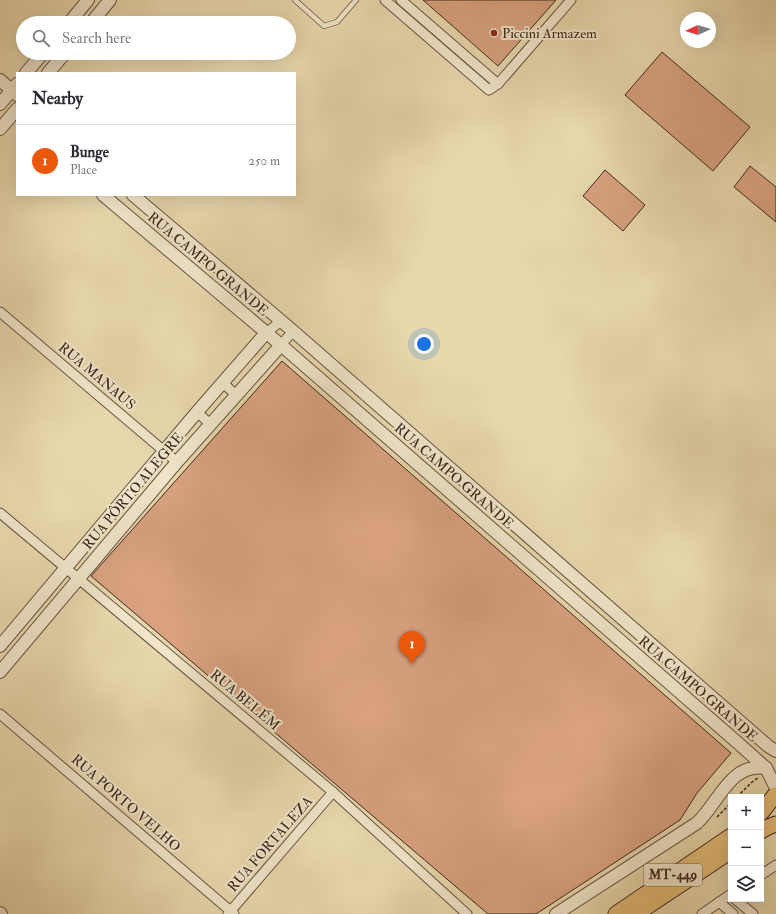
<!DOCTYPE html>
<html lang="en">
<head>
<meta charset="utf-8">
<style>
  body { margin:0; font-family:"IM FELL Double Pica",serif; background:#f7f7f7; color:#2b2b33 }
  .controls { position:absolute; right:12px; bottom:12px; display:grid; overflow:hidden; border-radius:0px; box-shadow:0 4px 16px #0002 }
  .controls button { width:36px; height:36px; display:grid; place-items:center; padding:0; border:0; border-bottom:1px solid #e1e1e2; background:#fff; color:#2b2b33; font:20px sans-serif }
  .compass { position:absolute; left:680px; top:12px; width:36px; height:36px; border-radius:50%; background:#fff; box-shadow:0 4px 16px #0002; rotate:266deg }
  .you { position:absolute; left:424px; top:344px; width:14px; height:14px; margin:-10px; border:3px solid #fff; border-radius:50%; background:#1a73e8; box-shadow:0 0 0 6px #1a73e833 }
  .badge { display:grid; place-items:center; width:26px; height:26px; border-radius:50%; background:#ea580c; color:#fff; font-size:13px; font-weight:700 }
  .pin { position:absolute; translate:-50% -33px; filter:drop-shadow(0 1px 2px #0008) }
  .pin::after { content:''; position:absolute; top:21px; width:14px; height:12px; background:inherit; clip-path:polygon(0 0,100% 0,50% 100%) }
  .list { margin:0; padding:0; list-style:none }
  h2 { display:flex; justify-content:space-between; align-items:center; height:52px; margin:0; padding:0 16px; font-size:17px }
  h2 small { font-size:13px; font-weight:400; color:#7c7c81 }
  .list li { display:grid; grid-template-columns:26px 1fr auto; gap:12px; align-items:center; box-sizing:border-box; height:72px; padding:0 16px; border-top:1px solid #e1e1e2 }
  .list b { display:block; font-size:15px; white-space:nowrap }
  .list p { margin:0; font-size:13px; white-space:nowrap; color:#7c7c81 }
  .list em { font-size:13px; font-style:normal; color:#7c7c81 }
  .icon { flex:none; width:22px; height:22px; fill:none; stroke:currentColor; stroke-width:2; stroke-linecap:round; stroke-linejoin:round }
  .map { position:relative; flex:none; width:776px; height:914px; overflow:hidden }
  .search { position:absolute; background:#fff; box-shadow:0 4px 16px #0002; left:16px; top:16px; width:280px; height:44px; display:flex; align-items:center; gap:10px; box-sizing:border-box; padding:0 14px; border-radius:22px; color:#7c7c81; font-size:15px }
  .panel { position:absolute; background:#fff; box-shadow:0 4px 16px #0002; left:16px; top:72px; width:280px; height:124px; border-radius:0px }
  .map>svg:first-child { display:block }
  .building { fill:#d9a180; stroke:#3d281e }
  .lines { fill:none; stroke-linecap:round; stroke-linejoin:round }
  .service-casing { stroke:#685442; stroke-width:6 }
  .minor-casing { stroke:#685442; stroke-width:11 }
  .tertiary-casing { stroke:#685442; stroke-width:14 }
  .primary-casing { stroke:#3d281e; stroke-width:17 }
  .path { stroke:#3d281e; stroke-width:1.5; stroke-dasharray:3 2; stroke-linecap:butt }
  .service { stroke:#f0e5ca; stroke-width:4.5 }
  .minor { stroke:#f0e5ca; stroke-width:9 }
  .tertiary { stroke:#f0e5ca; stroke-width:12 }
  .primary { stroke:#e4bc76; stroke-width:15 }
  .poi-dot { fill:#8f2418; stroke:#f0e5ca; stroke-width:1.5 }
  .labels { text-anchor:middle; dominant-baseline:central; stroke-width:4; stroke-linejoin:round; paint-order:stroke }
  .shield { fill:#f0e5ca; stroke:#736152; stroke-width:1 }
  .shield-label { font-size:13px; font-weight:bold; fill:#3d281e }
  .poi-label { font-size:14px; fill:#3d281e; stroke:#f0e5ca; text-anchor:start }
  .street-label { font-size:14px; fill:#3d281e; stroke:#f0e5ca }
</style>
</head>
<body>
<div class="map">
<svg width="776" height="914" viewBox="0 0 776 914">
  <rect width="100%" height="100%" fill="#e8d7ad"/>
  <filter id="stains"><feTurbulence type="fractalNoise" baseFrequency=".005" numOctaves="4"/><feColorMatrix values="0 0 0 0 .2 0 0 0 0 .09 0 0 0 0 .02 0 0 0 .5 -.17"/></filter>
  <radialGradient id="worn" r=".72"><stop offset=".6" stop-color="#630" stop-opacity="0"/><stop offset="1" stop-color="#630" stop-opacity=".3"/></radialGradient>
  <g class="building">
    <path d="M423 0H556L498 66Z"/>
    <path d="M662 52 750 127 713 171 625 95Z"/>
    <path d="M750 166 776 187V222L734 187Z"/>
    <path d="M605 170 645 205 623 231 583 196Z"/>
    <path d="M282 361 731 753 697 793 680 820 536 914H488L91 576Z"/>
  </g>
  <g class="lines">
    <g class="service-casing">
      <path id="service" d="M295 0 324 26 337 22 356 0"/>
    </g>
    <g class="minor-casing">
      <g id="minor">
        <path d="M385 0 489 90 498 84 571 0"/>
        <path d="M401 0 498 84"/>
        <path d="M0 312 177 462"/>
        <path d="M266 333 281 321"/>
        <path d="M281 345 293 331"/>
        <path d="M223 383 236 395"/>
        <path d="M197 412 210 424"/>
        <path d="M0 513 333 792 467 914"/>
        <path d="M0 714 234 914"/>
        <path d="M761 875 776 865"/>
        <path d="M735 899 753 914"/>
        <path d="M719 902 733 914"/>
        <path d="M228 914 333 792"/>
        <path d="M702 914 731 894"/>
      </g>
    </g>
    <g class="tertiary-casing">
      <g id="tertiary">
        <path d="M69 23 88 0"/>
        <path d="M91 23 110 0"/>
        <path d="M26 73 43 53"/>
        <path d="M48 73 65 53"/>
        <path d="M0 80 17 95"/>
        <path d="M0 104 17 84"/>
        <path d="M0 129 17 109"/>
        <path d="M103 195 281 345 738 743 766 768 776 788"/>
        <path d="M133 195 293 331 768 746 776 751"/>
        <path d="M0 646 197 412 266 333"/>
        <path d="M0 672 177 462 281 345"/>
        <path d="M0 913 1 914"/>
        <path d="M556 914 697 823C719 803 730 762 766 768"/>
      </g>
    </g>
    <g class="primary-casing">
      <g id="primary">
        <path d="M761 813 775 795"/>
        <path d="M761 831 768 827 776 824"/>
        <path d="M616 914 731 836"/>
        <path d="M636 914 731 851"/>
      </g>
    </g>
    <g class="path">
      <path d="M737 797 752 782 758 778"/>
      <path d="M717 817 731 803"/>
    </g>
    <use href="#service" class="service"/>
    <use href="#minor" class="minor"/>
    <use href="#tertiary" class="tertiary"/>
    <use href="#primary" class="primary"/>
  </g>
  <circle class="poi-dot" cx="494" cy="33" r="4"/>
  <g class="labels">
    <rect class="shield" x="644" y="864" width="58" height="22" rx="3"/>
    <g class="shield-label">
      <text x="673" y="875">MT-449</text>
    </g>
    <g class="poi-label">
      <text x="502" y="33">Piccini Armazem</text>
    </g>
    <g class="street-label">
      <text transform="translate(208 264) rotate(40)">RUA CAMPO GRANDE</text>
      <text transform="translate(97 376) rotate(40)">RUA MANAUS</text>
      <text transform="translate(454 476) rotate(41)">RUA CAMPO GRANDE</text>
      <text transform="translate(133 491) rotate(-50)">RUA PÔRTO ALEGRE</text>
      <text transform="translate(698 689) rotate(41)">RUA CAMPO GRANDE</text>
      <text transform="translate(245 700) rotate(40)">RUA BELÉM</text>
      <text transform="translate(126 803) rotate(41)">RUA PORTO VELHO</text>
      <text transform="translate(270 844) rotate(-49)">RUA FORTALEZA</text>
    </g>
  </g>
  <rect width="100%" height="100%" filter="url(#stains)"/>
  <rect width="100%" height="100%" fill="url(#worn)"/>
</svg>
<div class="controls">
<button>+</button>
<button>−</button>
<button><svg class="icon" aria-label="layers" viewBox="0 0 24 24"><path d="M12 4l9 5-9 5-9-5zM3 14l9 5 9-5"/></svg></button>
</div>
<svg class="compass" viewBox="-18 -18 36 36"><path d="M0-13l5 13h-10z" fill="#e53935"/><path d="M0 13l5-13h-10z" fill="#7c7c81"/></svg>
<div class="you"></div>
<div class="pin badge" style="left:412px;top:664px">1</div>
<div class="search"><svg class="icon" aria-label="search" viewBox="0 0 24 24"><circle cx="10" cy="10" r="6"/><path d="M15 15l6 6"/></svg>Search here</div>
<section class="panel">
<h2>Nearby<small></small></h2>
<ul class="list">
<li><span class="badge">1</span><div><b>Bunge</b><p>Place</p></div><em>250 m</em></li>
</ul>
</section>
</div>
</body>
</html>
